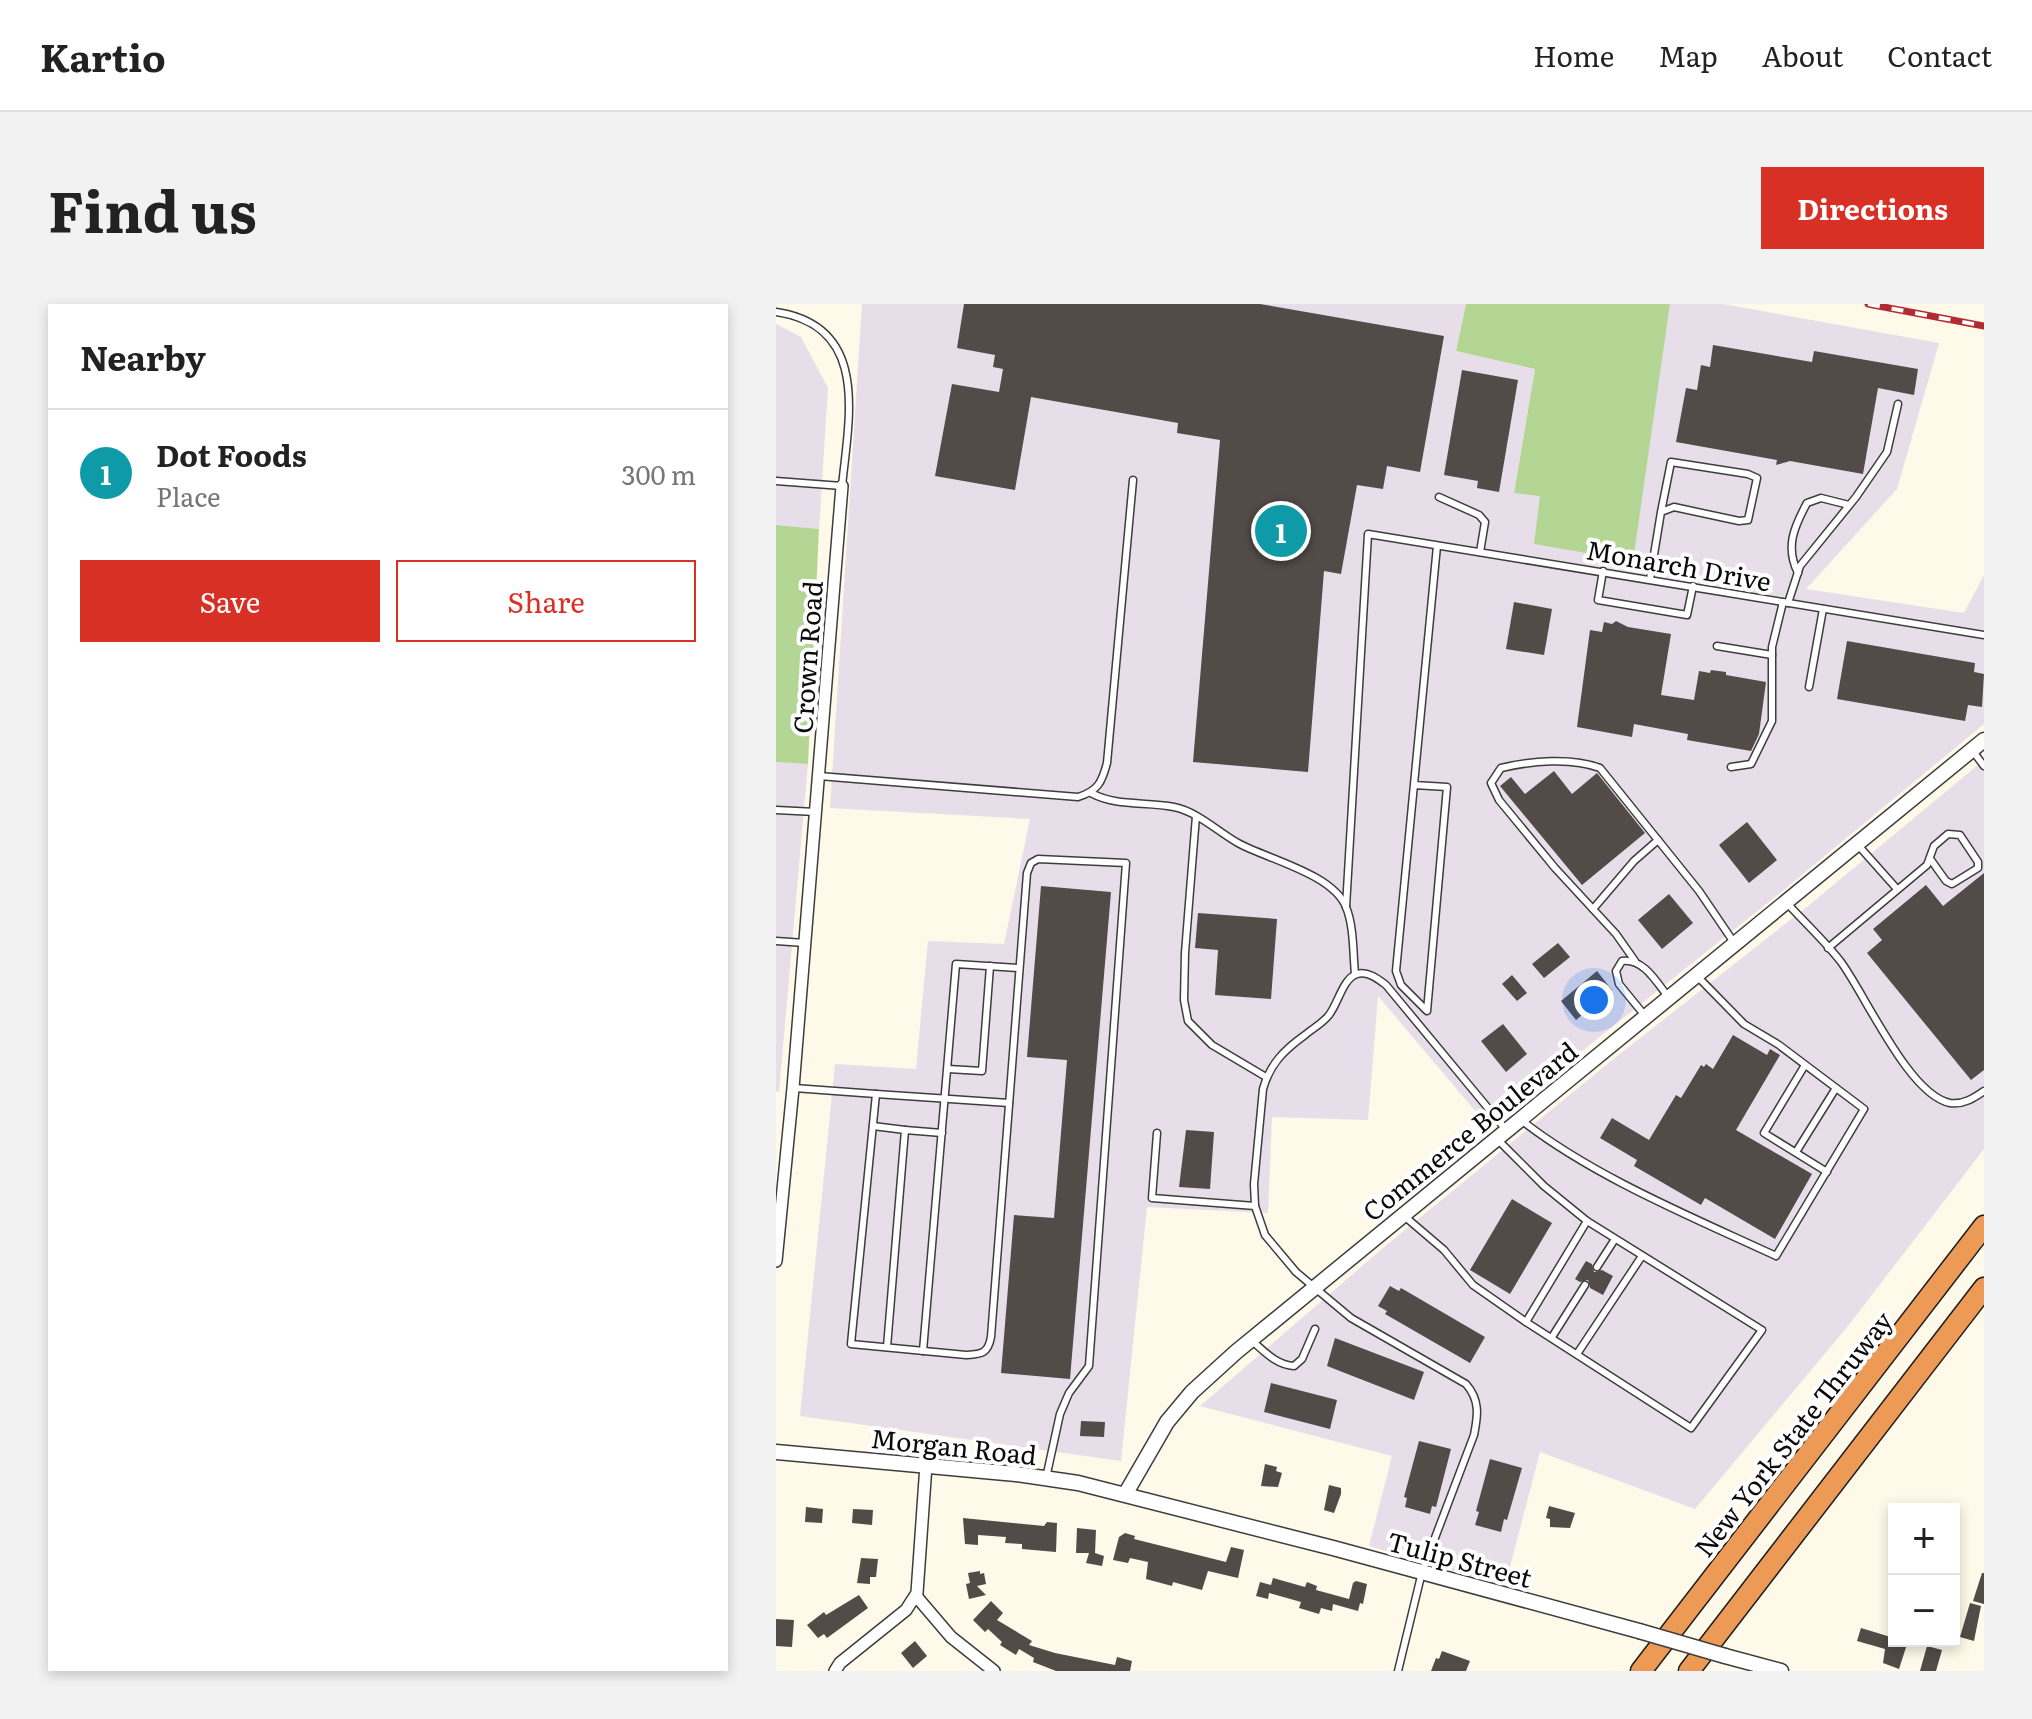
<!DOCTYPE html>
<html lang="en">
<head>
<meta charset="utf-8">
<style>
  body { margin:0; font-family:Literata,serif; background:#f2f2f2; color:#222 }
  .controls { position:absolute; right:24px; bottom:24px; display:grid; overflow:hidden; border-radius:0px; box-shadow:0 4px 12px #0003 }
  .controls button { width:72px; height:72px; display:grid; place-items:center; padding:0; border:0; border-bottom:2px solid #e0e0e0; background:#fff; color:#222; font:40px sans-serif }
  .you { position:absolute; left:818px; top:696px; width:28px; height:28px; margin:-20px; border:6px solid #fff; border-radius:50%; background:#1a73e8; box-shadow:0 0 0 12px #1a73e833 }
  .badge { display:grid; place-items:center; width:52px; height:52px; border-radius:50%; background:#d93025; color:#fff; font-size:26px; font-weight:700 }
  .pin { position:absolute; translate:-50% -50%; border:4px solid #fff; box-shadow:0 2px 8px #0006 }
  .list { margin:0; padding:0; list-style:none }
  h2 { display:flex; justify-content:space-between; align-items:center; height:104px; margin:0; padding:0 32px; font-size:34px }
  h2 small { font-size:26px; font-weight:400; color:#767676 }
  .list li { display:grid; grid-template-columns:52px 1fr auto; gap:24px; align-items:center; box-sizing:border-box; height:128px; padding:0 32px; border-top:2px solid #e0e0e0 }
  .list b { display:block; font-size:30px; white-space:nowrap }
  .list p { margin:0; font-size:26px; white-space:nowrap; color:#767676 }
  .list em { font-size:26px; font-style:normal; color:#767676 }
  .actions { display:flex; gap:16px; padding:24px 32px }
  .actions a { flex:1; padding:18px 0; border:2px solid #d93025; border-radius:0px; text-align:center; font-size:28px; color:#d93025 }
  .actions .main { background:#d93025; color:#fff }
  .map { position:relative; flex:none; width:1208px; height:1367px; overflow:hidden; border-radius:0px }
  header { display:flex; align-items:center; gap:48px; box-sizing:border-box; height:112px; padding:0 40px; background:#fff; border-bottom:2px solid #e0e0e0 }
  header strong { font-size:38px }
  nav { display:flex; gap:44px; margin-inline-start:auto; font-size:28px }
  .intro { display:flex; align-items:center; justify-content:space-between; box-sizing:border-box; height:192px; padding:0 48px }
  h1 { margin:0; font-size:56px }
  .button { padding:20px 36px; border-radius:0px; background:#d93025; color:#fff; font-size:28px; font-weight:700 }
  main { display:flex; gap:48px; padding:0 48px }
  aside { flex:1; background:#fff; border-radius:0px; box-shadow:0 4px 12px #0003 }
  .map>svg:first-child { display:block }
  .industrial { fill:#e8dee9 }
  .forest { fill:#b3d695 }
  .building { fill:#524b47 }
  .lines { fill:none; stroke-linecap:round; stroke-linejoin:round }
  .service-casing { stroke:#3d3d3d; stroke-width:9 }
  .minor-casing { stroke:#3d3d3d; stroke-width:14 }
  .tertiary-casing { stroke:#3d3d3d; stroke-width:17 }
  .motorway-casing { stroke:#1b1b1b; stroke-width:23 }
  .service { stroke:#fff; stroke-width:6 }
  .minor { stroke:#fff; stroke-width:11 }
  .tertiary { stroke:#fff; stroke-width:14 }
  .motorway { stroke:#ed9a57; stroke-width:20 }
  .rail-casing { stroke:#b22a32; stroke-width:7 }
  .rail { stroke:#fff; stroke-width:4; stroke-dasharray:12; stroke-linecap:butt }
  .tertiary-bridge-casing { stroke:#3d3d3d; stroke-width:17; stroke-linecap:butt }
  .tertiary-bridge { stroke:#fff; stroke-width:14 }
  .labels { text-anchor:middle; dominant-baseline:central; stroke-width:8; stroke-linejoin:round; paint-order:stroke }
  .street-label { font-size:26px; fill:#0a0a0a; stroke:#fff }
</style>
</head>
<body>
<header>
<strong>Kartio</strong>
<nav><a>Home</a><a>Map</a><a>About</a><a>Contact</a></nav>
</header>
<div class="intro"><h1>Find us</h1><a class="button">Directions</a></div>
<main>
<aside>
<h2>Nearby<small></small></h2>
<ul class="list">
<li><span class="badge" style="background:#0f9aa8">1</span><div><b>Dot Foods</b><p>Place</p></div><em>300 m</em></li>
</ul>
<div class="actions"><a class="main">Save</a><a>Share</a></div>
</aside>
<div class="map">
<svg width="1208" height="1367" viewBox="0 0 1208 1367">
  <rect width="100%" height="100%" fill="#fef9e8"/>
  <g class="industrial">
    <path d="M86 0H690L680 47 759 65 738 188 764 191 856 257 894 0H947L1163 39 1121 185 1030 285 1188 309 1208 271V420L1004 589 712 822 602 692 592 816 496 813 492 909 371 903 345 1157 24 1112 59 760 140 765 152 637 228 640 254 515 54 504Z"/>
    <path d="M0 20 25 33 52 84 43 225 0 221Z"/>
    <path d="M1208 456V845L1072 1022 919 1205 764 1148 729 1282 593 1242 616 1152 424 1102 607 944 835 757 1032 602Z"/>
    <path d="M0 458 32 460 3 788 0 787Z"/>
  </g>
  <g class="forest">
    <path d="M690 0H894L857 257 758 240 764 192 738 189 759 65 680 47Z"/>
    <path d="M0 221 43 225 32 460 0 458Z"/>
  </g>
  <g class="building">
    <path d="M188 0H484L668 32 644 168 611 162 607 185 581 181 565 270 548 267 532 468 417 458 444 136 401 129 402 119 255 93 239 186 159 172 176 80 223 88 227 65 217 63 219 51 181 44Z"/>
    <path d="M937 41 1036 58 1038 47 1142 65 1138 91 1102 84 1087 170 1014 157 1000 161 1001 156 900 138 910 84 921 86 925 61 934 63Z"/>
    <path d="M686 66 742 76 723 188 701 184 702 177 668 171Z"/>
    <path d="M738 298 776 305 768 351 730 345Z"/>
    <path d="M840 317 852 323 895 330 885 391 918 396 923 367 934 369 935 366 950 368V371L990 378 983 430 975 447 911 436 912 430 858 420 856 433 801 423 814 326 826 328 828 318 836 320Z"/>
    <path d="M1071 337 1199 359 1198 368 1208 370 1206 403 1192 401 1189 417 1061 395Z"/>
    <path d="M778 467 796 490 821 469 869 529 806 581 724 482 735 473 749 490Z"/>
    <path d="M971 518 1001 556 973 579 943 541Z"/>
    <path d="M1208 569V766L1195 776 1091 649 1106 636 1097 625 1150 581 1167 602Z"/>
    <path d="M265 582 335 588 294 1075 225 1069 238 911 278 914 291 756 251 753Z"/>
    <path d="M893 590 917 619 886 645 862 616Z"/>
    <path d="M422 609 501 615 495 695 439 691 442 646 419 644Z"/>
    <path d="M782 639 794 653 768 674 756 660Z"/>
    <path d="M821 667 836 686 800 716 785 697Z"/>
    <path d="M736 671 751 689 741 697 726 680Z"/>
    <path d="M727 720 751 750 730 768 705 737Z"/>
    <path d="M957 731 991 751 994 745 1004 751 960 826 1036 870 999 935 929 894 925 901 858 862 861 856 824 834 836 814 873 836 900 791 905 794 925 761 928 763 930 760 937 765Z"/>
    <path d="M410 826 438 828 434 885 403 883Z"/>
    <path d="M736 895 776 919 734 990 694 966Z"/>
    <path d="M810 957 816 960 818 968 826 966 837 972 827 991 814 984 812 976 804 978 799 975Z"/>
    <path d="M614 982 623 987 625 984 709 1033 694 1059 609 1010 611 1007 602 1002Z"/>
    <path d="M559 1034 648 1068 638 1096 551 1062Z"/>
    <path d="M495 1079 561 1096 554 1125 488 1108Z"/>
    <path d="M305 1117 329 1118 328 1133 304 1132Z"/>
    <path d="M643 1137 675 1145 660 1203 656 1202 654 1210 629 1203 631 1194 628 1193Z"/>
    <path d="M714 1155 746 1164 731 1216 728 1215 725 1228 699 1221 703 1208 700 1207Z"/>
    <path d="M489 1160 501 1163 500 1167 506 1169 502 1183 485 1182Z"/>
    <path d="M553 1181 565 1184V1190L558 1209 548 1206Z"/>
    <path d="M773 1202 799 1209 794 1224 774 1223V1215L770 1214Z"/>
    <path d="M30 1203 47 1205 46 1219 29 1218Z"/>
    <path d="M77 1205 97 1206 96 1221 76 1219Z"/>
    <path d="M187 1214 268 1222 271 1218 281 1219 280 1248 246 1245V1240L229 1239 230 1233 202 1231V1241L189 1240Z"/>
    <path d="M301 1224 320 1226 319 1249 328 1252 326 1262 310 1259 313 1249H300Z"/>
    <path d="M349 1229 359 1232 358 1235 450 1258 455 1243 468 1246 462 1274 432 1267 426 1286 397 1278 396 1282 370 1275 372 1258 354 1254 352 1259 337 1256 343 1233Z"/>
    <path d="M85 1254 102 1255 100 1273H94V1280L81 1279Z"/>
    <path d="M204 1267V1270L208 1269 210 1280 201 1282 210 1291 193 1295 190 1280 194 1279 192 1269Z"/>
    <path d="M1206 1269H1208V1300L1197 1297Z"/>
    <path d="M497 1274 529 1283 531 1278 541 1282 540 1286 573 1295 577 1279 580 1277 591 1280 587 1300 584 1299 582 1307 557 1300 556 1307 545 1304 543 1310 523 1304 525 1298 493 1289 492 1295 480 1292 484 1278 495 1281Z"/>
    <path d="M83 1291 92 1304 51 1334 48 1330 42 1334 31 1321 48 1308 50 1311Z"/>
    <path d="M215 1297 227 1309 221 1316 256 1337 253 1341 279 1349 339 1361 341 1353 356 1357 354 1367H280L257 1358 258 1354 243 1345 240 1351 224 1341 226 1338 212 1325 209 1328 197 1316Z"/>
    <path d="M1194 1299 1205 1302 1198 1337 1184 1333Z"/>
    <path d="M0 1315 18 1316 16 1343 0 1342Z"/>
    <path d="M1085 1324 1118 1334V1337H1132L1123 1365 1107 1359 1109 1345 1081 1337Z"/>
    <path d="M139 1337 151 1352 137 1364 125 1349Z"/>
    <path d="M1151 1342 1166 1346 1160 1367H1144Z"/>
    <path d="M666 1347 694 1357 690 1367H655L660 1354 663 1355Z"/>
  </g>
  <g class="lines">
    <g class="service-casing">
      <g id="service">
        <path d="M0 8C94 22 73 113 66 182L0 177"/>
        <path d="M663 193 703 211 709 218 704 248"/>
        <path d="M827 267 822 296 911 311 917 282"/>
        <path d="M1022 269C1009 243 1018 223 1031 199L1045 194 1073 201"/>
        <path d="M874 275 885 208 898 203 963 217 972 216 981 174 972 170 895 158 885 208"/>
        <path d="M1012 299 1024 262 1080 193 1111 148 1122 100"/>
        <path d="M941 342 996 351"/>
        <path d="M1033 383 1047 305"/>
        <path d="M1196 446 1208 462"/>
        <path d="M955 463 975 460 996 417V343L1007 298"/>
        <path d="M43 472 302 493C322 487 326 478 331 459L357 176"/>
        <path d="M638 481 671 483 651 707 625 681 620 667 661 242"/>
        <path d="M315 489C341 503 369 497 398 503 422 508 441 527 462 539 491 555 557 570 570 603 578 622 577 650 579 670"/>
        <path d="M0 506 40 508"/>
        <path d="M420 512 409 649 408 696 412 717 436 741 490 773"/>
        <path d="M1081 540 1121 585"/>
        <path d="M1010 598C1028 618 1049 637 1065 658 1090 692 1133 791 1174 799 1187 801 1198 794 1208 787"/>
        <path d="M570 603 592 230 1208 331"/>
        <path d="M817 605 858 557 882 536"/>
        <path d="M0 637 29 639"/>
        <path d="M1052 644 1151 561 1158 542 1172 530 1184 531 1202 558V564L1176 580 1170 577 1155 556"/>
        <path d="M859 657 840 630 779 564 723 496 715 479 725 464C755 457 795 453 824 464L923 587 959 640"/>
        <path d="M870 713 843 680 840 667 846 657C868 654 881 679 893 694"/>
        <path d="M1029 761 988 829 1051 868"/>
        <path d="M172 765 206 767 214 662"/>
        <path d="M18 784 100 790 75 1040 190 1051C205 1050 212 1050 215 1033L251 569 255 559 262 555 350 559 313 1062 293 1089 284 1110 270 1174"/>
        <path d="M100 790 233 799"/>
        <path d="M745 816C818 873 916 913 1000 952L1088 805 1003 741 968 720 921 672"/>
        <path d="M97 822 129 826 111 1043"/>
        <path d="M129 826 166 829"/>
        <path d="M381 829 376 894 479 902"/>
        <path d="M1020 848 1060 784"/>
        <path d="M627 911 668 946 697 981 750 1018 811 917 768 882 721 835"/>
        <path d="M821 963 839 935"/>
        <path d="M750 1018 915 1124 986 1026 811 917"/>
        <path d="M776 1033 809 981"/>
        <path d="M475 1036C488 1047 500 1061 518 1062L526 1055 539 1025"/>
        <path d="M147 1047 180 660 243 664"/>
        <path d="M801 1050 866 952"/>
        <path d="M622 1367 646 1268 698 1131C702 1111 704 1096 690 1080L575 1014 520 968 489 931 479 902 478 880 487 785C494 760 508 746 529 731 537 724 546 720 553 711 562 700 567 674 581 670 592 667 602 675 610 681L731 827"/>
      </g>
    </g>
    <g class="minor-casing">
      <g id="minor">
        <path d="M0 957 17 784 66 182"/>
        <path d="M140 1292 175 1333 218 1367"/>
        <path d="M59 1367 64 1359 130 1306 141 1289 150 1161"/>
      </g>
    </g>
    <g class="tertiary-casing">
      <g id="tertiary">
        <path d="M0 1148 240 1170 302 1179 557 1244 863 1327"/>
        <path d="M350 1189 391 1118 416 1088 460 1048 1208 436"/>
        <path d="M949 1352 1005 1367"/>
      </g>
    </g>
    <g class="motorway-casing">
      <g id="motorway">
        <path d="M865 1367 1208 922"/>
        <path d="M913 1367 1208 984"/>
      </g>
    </g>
    <use href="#service" class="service"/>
    <use href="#minor" class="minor"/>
    <use href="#tertiary" class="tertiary"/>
    <use href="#motorway" class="motorway"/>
    <g class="rail-casing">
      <path id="rail" d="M1092 0 1208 22"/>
    </g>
    <use href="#rail" class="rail"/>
    <g class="tertiary-bridge-casing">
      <path id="tertiary-bridge" d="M863 1327 949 1352"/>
    </g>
    <use href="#tertiary-bridge" class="tertiary-bridge"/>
  </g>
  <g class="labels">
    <g class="street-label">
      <text transform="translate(903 260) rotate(10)">Monarch Drive</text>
      <text transform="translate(30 353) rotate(-86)">Crown Road</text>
      <text transform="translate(693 826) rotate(-39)">Commerce Boulevard</text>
      <text transform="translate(1016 1129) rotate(-52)">New York State Thruway</text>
      <text transform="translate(178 1141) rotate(6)">Morgan Road</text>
      <text transform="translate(684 1254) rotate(15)">Tulip Street</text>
    </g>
  </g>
</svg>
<div class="controls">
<button>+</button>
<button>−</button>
</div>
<div class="you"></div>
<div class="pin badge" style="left:505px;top:227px;background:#0f9aa8">1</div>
</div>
</main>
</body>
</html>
